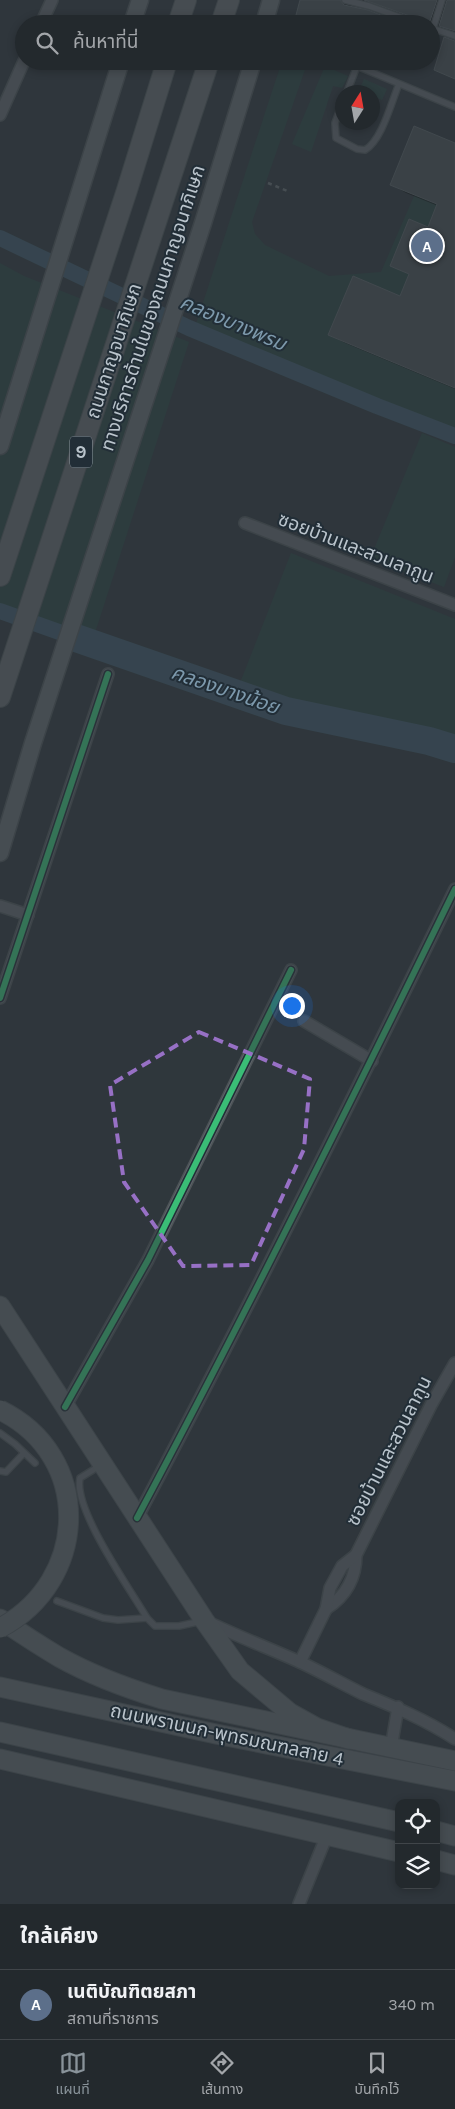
<!DOCTYPE html>
<html lang="th">
<head>
<meta charset="utf-8">
<style>
  body { margin:0; font-family:Karla,"Noto Sans Thai",sans-serif; background:#2f3539; color:#f1f3f6 }
  .controls { position:absolute; right:15px; bottom:15px; display:grid; overflow:hidden; border-radius:10px; box-shadow:0 2px 8px #0003 }
  .controls button { width:45px; height:45px; display:grid; place-items:center; padding:0; border:0; border-bottom:1px solid #404549; background:#23292d; color:#f1f3f6; font:25px sans-serif }
  .compass { position:absolute; left:335px; top:85px; width:45px; height:45px; border-radius:50%; background:#23292d; box-shadow:0 2px 8px #0003; rotate:11deg }
  .you { position:absolute; left:291px; top:1005px; width:18px; height:18px; margin:-12px; border:4px solid #fff; border-radius:50%; background:#1a73e8; box-shadow:0 0 0 8px #1a73e833 }
  .badge { display:grid; place-items:center; width:32px; height:32px; border-radius:50%; background:#89939a; color:#fff; font-size:16px; font-weight:700 }
  .pin { position:absolute; translate:-50% -50%; border:2px solid #fff; box-shadow:0 1px 5px #0006 }
  .list { margin:0; padding:0; list-style:none }
  h2 { display:flex; justify-content:space-between; align-items:center; height:65px; margin:0; padding:0 20px; font-size:21px }
  h2 small { font-size:16px; font-weight:400; color:#a3a6aa }
  .list li { display:grid; grid-template-columns:32px 1fr auto; gap:15px; align-items:center; box-sizing:border-box; height:70px; padding:0 20px; border-top:1px solid #404549 }
  .list b { display:block; font-size:19px; white-space:nowrap }
  .list p { margin:0; font-size:16px; white-space:nowrap; color:#a3a6aa }
  .list em { font-size:16px; font-style:normal; color:#a3a6aa }
  .icon { flex:none; width:28px; height:28px; fill:none; stroke:currentColor; stroke-width:2; stroke-linecap:round; stroke-linejoin:round }
  .map { position:relative; flex:none; width:455px; height:1904px; overflow:hidden }
  .search { position:absolute; background:#23292d; box-shadow:0 2px 8px #0003; left:15px; right:15px; top:15px; height:55px; display:flex; align-items:center; gap:12px; box-sizing:border-box; padding:0 18px; border-radius:28px; color:#a3a6aa; font-size:19px }
  .sheet { height:135px; background:#23292d }
  nav { display:flex; justify-content:space-around; align-items:center; box-sizing:border-box; height:70px; border-top:1px solid #404549; background:#23292d; font-size:14px; color:#a3a6aa }
  nav a { display:grid; justify-items:center; gap:2px }
  nav .on { color:#89939a }
  .map>svg:first-child { display:block }
  .green { fill:#2c4341 }
  .shadow { fill:#0007 }
  .lines { fill:none; stroke-linecap:round; stroke-linejoin:round }
  .canal { stroke:#3e5666; stroke-width:16 }
  .river { stroke:#3e5666; stroke-width:28 }
  .building { fill:#484f53; stroke:#575e63 }
  .service-casing { stroke:#4d5357; stroke-width:8 }
  .minor-casing { stroke:#4d5357; stroke-width:14 }
  .secondary-casing { stroke:#4d5357; stroke-width:19 }
  .primary-casing { stroke:#4d5459; stroke-width:21 }
  .trunk-casing { stroke:#4c5357; stroke-width:22 }
  .path { stroke:#63696e; stroke-width:2.5; stroke-dasharray:4 4; stroke-linecap:butt }
  .service { stroke:#5f656a; stroke-width:5.5 }
  .minor { stroke:#5f656a; stroke-width:11 }
  .secondary { stroke:#63696e; stroke-width:16 }
  .primary { stroke:#61676b; stroke-width:19 }
  .trunk { stroke:#62676a; stroke-width:20 }
  .primary-bridge-casing { stroke:#4d5459; stroke-width:21; stroke-linecap:butt }
  .primary-bridge { stroke:#61676b; stroke-width:19 }
  .cycleway-casing { stroke:#222e37; stroke-width:9 }
  .cycleway { stroke:#3abd76; stroke-width:6 }
  .marked { fill:none; stroke:#9770c5; stroke-width:4; stroke-dasharray:10 6; stroke-linejoin:round }
  .labels { text-anchor:middle; dominant-baseline:central; stroke-width:4; stroke-linejoin:round; paint-order:stroke }
  .shield { fill:#222e37; stroke:#8c979f; stroke-width:1 }
  .shield-label { font-size:18px; font-weight:bold; fill:#bac4cc }
  .street-label { font-size:19px; fill:#bac4cc; stroke:#222e37 }
  .water-label { font-size:20px; font-style:italic; fill:#7d99ac; stroke:#222e37 }
</style>
</head>
<body>
<div class="map">
<svg width="455" height="1904" viewBox="0 0 455 1904">
  <rect width="100%" height="100%" fill="#2f373c"/>
  <g class="green">
    <path d="M282 61H308L252 222 255 234 265 245 329 276 381 272 421 180 455 193V430L196 324Z"/>
    <path d="M325 66 348 76 342 88 333 86 311 152 292 144Z"/>
    <path d="M364 79 387 89 382 100 373 96 372 92 359 90Z"/>
    <path d="M0 263 24 276 189 342 93 639 0 605Z"/>
    <path d="M422 433 455 447V557L444 587 370 559Z"/>
    <path d="M291 553 455 619V742L285 705 238 688Z"/>
  </g>
  <g class="shadow">
    <path d="M302 0H455V33L442 26V28L383 8 355 1 352 8 401 24H319L297 14Z"/>
    <path d="M455 145V389L345 343 330 335 401 297 410 275 392 265 429 229 438 206 406 193 391 184Z"/>
  </g>
  <g class="lines">
    <g class="canal">
      <path d="M0 238 189 328 377 406 455 436"/>
      <path d="M0 611 76 638"/>
    </g>
    <path class="river" d="M76 638 286 711 429 741 455 749"/>
  </g>
  <g class="building">
    <path d="M300 0H340L344 5 368 10 404 24H325L296 15Z"/>
    <path d="M364 0H437L429 24H424L421 20Z"/>
    <path d="M447 0H455V31L439 26Z"/>
    <path d="M444 37 455 41V79L434 70Z"/>
    <path d="M414 126 455 143V388L328 335 353 276 400 296 409 274 390 266 409 219 428 227 437 204 390 185Z"/>
  </g>
  <g class="lines">
    <g class="service-casing">
      <g id="service">
        <path d="M345 0 369 6 419 24"/>
        <path d="M431 28 455 36"/>
        <path d="M431 35 442 0"/>
        <path d="M345 61 455 107"/>
        <path d="M347 92 357 66"/>
        <path d="M342 103 335 123 336 138 357 149 365 150C382 140 391 103 399 84"/>
        <path d="M0 1433 15 1444 35 1463"/>
        <path d="M101 1465 80 1478C73 1509 130 1589 147 1618L155 1626H179L202 1621"/>
        <path d="M0 1471 6 1472 24 1453"/>
        <path d="M57 1601 103 1618 118 1620 147 1618"/>
      </g>
    </g>
    <g class="minor-casing">
      <g id="minor">
        <path d="M41 24 52 0"/>
        <path d="M0 115 24 61"/>
        <path d="M245 523 455 605"/>
        <path d="M0 906 28 915"/>
        <path d="M0 998 108 674"/>
        <path d="M304 1021 372 1061"/>
        <path d="M65 1407 148 1260 291 970"/>
        <path d="M137 1518C248 1310 352 1100 455 889"/>
        <path d="M326 1609C346 1596 356 1578 356 1555L431 1405 455 1363"/>
        <path d="M208 1622C239 1637 271 1649 302 1663 323 1673 343 1684 363 1694 395 1707 426 1720 455 1739"/>
        <path d="M300 1662 326 1609 330 1588 342 1566 356 1555"/>
        <path d="M391 1748 398 1707"/>
        <path d="M299 1904 327 1835"/>
      </g>
    </g>
    <g class="secondary-casing">
      <g id="secondary">
        <path d="M132 24 140 0"/>
        <path d="M264 24 271 0"/>
        <path d="M0 446 121 61"/>
        <path d="M0 853 33 743 203 223 253 61"/>
      </g>
    </g>
    <g class="primary-casing">
      <g id="primary">
        <path d="M0 1306 204 1620 240 1671 290 1713 317 1728 349 1739"/>
        <path d="M0 1619C19 1632 39 1645 59 1657 91 1675 126 1688 162 1699L455 1761"/>
        <path d="M0 1687 216 1734 455 1781"/>
        <path d="M0 1732 399 1822"/>
        <path d="M0 1759 399 1852"/>
        <path d="M436 1831 455 1836"/>
        <path d="M436 1860 455 1865"/>
      </g>
    </g>
    <g class="trunk-casing">
      <g id="trunk">
        <path d="M178 24 186 0"/>
        <path d="M221 24 229 0"/>
        <path d="M0 576 127 190 167 61"/>
        <path d="M0 697 209 61"/>
      </g>
    </g>
    <path class="path" d="M268 183 290 192"/>
    <use href="#service" class="service"/>
    <use href="#minor" class="minor"/>
    <use href="#secondary" class="secondary"/>
    <use href="#primary" class="primary"/>
    <use href="#trunk" class="trunk"/>
    <g class="primary-bridge-casing">
      <path id="primary-bridge" d="M0 1410C94 1456 89 1581 0 1628"/>
    </g>
    <use href="#primary-bridge" class="primary-bridge"/>
    <g class="cycleway-casing">
      <g id="cycleway">
        <path d="M0 998 108 674"/>
        <path d="M65 1407 148 1260 291 970"/>
        <path d="M137 1518C248 1310 352 1100 455 889"/>
      </g>
    </g>
    <use href="#cycleway" class="cycleway"/>
  </g>
  <path d="M0 0H455V1904H0ZM199 1032 310 1079 304 1149 251 1265 183 1266 124 1182 110 1085Z" fill="#2f373c" fill-opacity=".55" fill-rule="evenodd"/>
  <path class="marked" d="M199 1032 310 1079 304 1149 251 1265 183 1266 124 1182 110 1085Z"/>
  <g class="labels">
    <rect class="shield" x="70" y="436.5" width="22" height="31" rx="4"/>
    <g class="shield-label">
      <text x="81" y="452">9</text>
    </g>
    <g class="street-label">
      <text transform="translate(153 308) rotate(-72)">ทางบริการด้านในของถนนกาญจนาภิเษก</text>
      <text transform="translate(114 351) rotate(-72)">ถนนกาญจนาภิเษก</text>
      <text transform="translate(356 548) rotate(21)">ซอยบ้านและสวนลากูน</text>
      <text transform="translate(389 1451) rotate(-63)">ซอยบ้านและสวนลากูน</text>
      <text transform="translate(227 1735) rotate(12)">ถนนพรานนก-พุทธมณฑลสาย 4</text>
    </g>
    <g class="water-label">
      <text transform="translate(233 323) rotate(23)">คลองบางพรม</text>
      <text transform="translate(225 690) rotate(19)">คลองบางน้อย</text>
    </g>
  </g>
</svg>
<div class="controls">
<button><svg class="icon" aria-label="locate" viewBox="0 0 24 24"><circle cx="12" cy="12" r="6"/><path d="M12 2v4M12 18v4M2 12h4M18 12h4"/></svg></button>
<button><svg class="icon" aria-label="layers" viewBox="0 0 24 24"><path d="M12 4l9 5-9 5-9-5zM3 14l9 5 9-5"/></svg></button>
</div>
<svg class="compass" viewBox="-18 -18 36 36"><path d="M0-13l5 13h-10z" fill="#e53935"/><path d="M0 13l5-13h-10z" fill="#a3a6aa"/></svg>
<div class="you"></div>
<div class="pin badge" style="left:427px;top:246px;background:#5c6f8a">A</div>
<div class="search"><svg class="icon" aria-label="search" viewBox="0 0 24 24"><circle cx="10" cy="10" r="6"/><path d="M15 15l6 6"/></svg>ค้นหาที่นี่</div>
</div>
<section class="sheet">
<h2>ใกล้เคียง<small></small></h2>
<ul class="list">
<li><span class="badge" style="background:#5c6f8a">A</span><div><b>เนติบัณฑิตยสภา</b><p>สถานที่ราชการ</p></div><em>340 m</em></li>
</ul>
</section>
<nav>
<a class="on"><svg class="icon" aria-label="map" viewBox="0 0 24 24"><path d="M3 6l6-2 6 2 6-2v14l-6 2-6-2-6 2zM9 4v14M15 6v14"/></svg>แผนที่</a>
<a><svg class="icon" aria-label="directions" viewBox="0 0 24 24"><path d="M12 3l9 9-9 9-9-9zM9 14v-3h6M13 9l2 2-2 2"/></svg>เส้นทาง</a>
<a><svg class="icon" aria-label="saved" viewBox="0 0 24 24"><path d="M7 4h10v16l-5-4-5 4z"/></svg>บันทึกไว้</a>
</nav>
</body>
</html>
